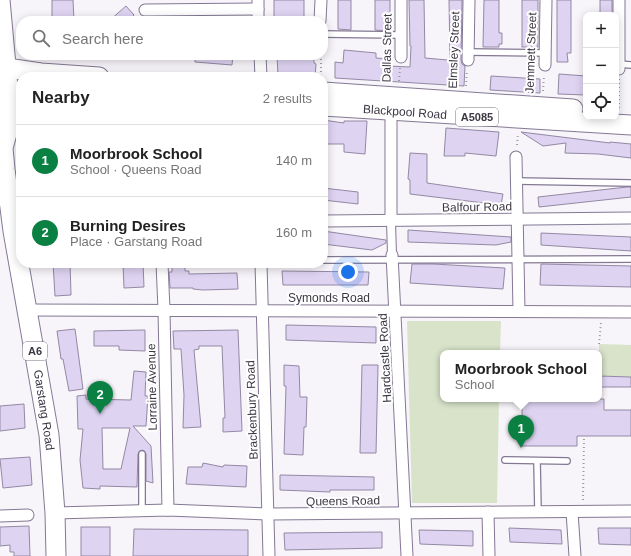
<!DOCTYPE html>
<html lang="en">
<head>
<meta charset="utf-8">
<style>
  body { margin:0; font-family:Helvetica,sans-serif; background:#f2f2f2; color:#222 }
  .controls { position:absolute; right:12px; top:12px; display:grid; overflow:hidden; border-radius:8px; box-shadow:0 2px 10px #0003 }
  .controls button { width:36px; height:36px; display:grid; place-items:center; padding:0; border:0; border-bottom:1px solid #e0e0e0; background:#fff; color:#222; font:20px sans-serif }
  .you { position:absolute; left:348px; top:272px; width:14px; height:14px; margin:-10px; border:3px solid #fff; border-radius:50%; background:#1a73e8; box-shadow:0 0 0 6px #1a73e833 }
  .badge { display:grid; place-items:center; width:26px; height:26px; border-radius:50%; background:#0b8043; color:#fff; font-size:13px; font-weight:700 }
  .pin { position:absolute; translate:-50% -33px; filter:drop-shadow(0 1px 2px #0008) }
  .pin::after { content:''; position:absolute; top:21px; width:14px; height:12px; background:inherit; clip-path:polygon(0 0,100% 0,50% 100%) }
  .popup { position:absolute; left:440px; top:350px; width:162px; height:52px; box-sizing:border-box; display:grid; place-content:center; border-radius:8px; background:#fff; filter:drop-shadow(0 1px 3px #0005); font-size:13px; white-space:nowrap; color:#767676 }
  .popup b { font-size:15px; color:#222 }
  .popup::after { content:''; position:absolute; left:50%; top:100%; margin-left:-8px; border:8px solid transparent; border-top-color:#fff }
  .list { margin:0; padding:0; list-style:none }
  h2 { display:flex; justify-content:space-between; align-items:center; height:52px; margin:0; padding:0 16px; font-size:17px }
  h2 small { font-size:13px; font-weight:400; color:#767676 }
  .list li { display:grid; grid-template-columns:26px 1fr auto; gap:12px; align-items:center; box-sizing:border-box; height:72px; padding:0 16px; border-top:1px solid #e0e0e0 }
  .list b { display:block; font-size:15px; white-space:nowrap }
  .list p { margin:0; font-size:13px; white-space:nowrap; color:#767676 }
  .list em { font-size:13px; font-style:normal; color:#767676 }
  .icon { flex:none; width:22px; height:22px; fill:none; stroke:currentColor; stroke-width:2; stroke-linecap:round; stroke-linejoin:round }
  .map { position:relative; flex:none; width:631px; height:556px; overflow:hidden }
  .search { position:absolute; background:#fff; box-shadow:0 2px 10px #0003; left:16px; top:16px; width:312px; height:44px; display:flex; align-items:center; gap:10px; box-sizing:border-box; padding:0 14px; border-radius:16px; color:#767676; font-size:15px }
  .panel { position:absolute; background:#fff; box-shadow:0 2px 10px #0003; left:16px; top:72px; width:312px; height:196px; border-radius:16px }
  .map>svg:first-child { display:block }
  .green { fill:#d8e3ca }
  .building { fill:#ded3f1; stroke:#9389a4; fill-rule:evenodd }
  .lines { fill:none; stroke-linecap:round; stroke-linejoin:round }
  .service-casing { stroke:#837893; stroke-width:8 }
  .pedestrian-casing { stroke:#837893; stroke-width:10 }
  .minor-casing { stroke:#837893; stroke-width:13 }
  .trunk-casing { stroke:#837893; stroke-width:21 }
  .path { stroke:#9e9aa3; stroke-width:2; stroke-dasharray:1 3; stroke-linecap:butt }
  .service { stroke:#fff; stroke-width:5.5 }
  .pedestrian { stroke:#fff; stroke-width:8 }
  .minor { stroke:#fff; stroke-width:11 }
  .trunk { stroke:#fff; stroke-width:19 }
  .labels { text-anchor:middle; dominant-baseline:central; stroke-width:4; stroke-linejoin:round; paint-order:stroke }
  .shield { fill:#fff; stroke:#76737b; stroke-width:1 }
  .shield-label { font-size:11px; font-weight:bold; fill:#3c3743 }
  .street-label { font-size:12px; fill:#3c3743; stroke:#fff }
</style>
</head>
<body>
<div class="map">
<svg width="631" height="556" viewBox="0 0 631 556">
  <rect width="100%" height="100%" fill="#f7f4fa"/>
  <g class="green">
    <path d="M407 321H501L500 353H443V399H499L497 503H412Z"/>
    <path d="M599 344 631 345V377L599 376Z"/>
  </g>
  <g class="building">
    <path d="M52 0H73L74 21H52Z"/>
    <rect x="274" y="0" width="30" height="21"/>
    <path d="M338 0H351V30L338 29Z"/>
    <path d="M375 0H390V31L375 30Z"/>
    <path d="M409 0H424L425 58 448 60H450L449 0H462L461 60 462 64 465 66 464 86 335 78V62L343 63 344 50 376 53V58L390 59 389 66 410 67 411 46H410Z"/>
    <path d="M484 0H499V33H502V44H499V47H483Z"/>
    <rect x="522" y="0" width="16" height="47"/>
    <path d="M557 0H571V53H567L568 62H557Z"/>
    <rect x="600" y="0" width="12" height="15"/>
    <path d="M126 6 134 15 128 21H109Z"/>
    <path d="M195 55H233L232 65 195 62Z"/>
    <path d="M277 55H314V63L316 64 315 77 278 76Z"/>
    <path d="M559 74 586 76V95L558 94Z"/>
    <path d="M491 76 540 79V93L490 90Z"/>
    <path d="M323 120 344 123V121H367L365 154 344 152V144H323Z"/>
    <path d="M446 128 499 132 496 156 465 153V156H444Z"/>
    <path d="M521 132 610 143V142L631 144V158L598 154 565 153 566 143 543 146Z"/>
    <path d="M410 153 427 154V183L503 194 501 205 410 194V180L408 179Z"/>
    <path d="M627 187H631V197L539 207 538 197Z"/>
    <path d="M323 188 358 192V204L323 200Z"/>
    <path d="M408 230 511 237V242L496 245 408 242Z"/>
    <path d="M323 231 386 240V243L372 250 323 244Z"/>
    <path d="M541 233 631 237V251L541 245Z"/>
    <path d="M53 263H70L71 295 55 296Z"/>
    <path d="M123 263H143L144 287 124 288Z"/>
    <path d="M172 263H185V271H189V274L237 273 238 289 203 290 193 289V288H170L169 272H172Z"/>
    <path d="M412 264H433L505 268 503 289 410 283Z"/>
    <path d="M541 264 631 266V287L540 285Z"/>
    <path d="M282 271 369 272 368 285H283Z"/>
    <path d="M286 325 376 327V343L286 340Z"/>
    <path d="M75 329 83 389 69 391 63 359H61L57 331Z"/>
    <path d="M145 330V351L119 350V346H94V331Z"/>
    <path d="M238 330 242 431 223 432V418H225L222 346H199V349L194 350 201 427 183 428 184 395 181 349H174L173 331Z"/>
    <path d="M284 365 299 366 300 397H307L306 427H304L303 455 284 454 286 386H284Z"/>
    <path d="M362 365H378L376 453H360Z"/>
    <path d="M134 371 146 372 145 396H148L146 426H133L151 446 153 483 146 481V454L144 451 142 450 139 452 138 454 137 487 100 486V489L83 488 80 460 83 429H78L77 396 86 395V399L131 400ZM102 428H130L121 469H103Z"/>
    <path d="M599 376 631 377V387H599Z"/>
    <path d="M522 399H604V410H631V436H577V446H522Z"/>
    <path d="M24 404 25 428 0 431V406Z"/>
    <path d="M30 457 32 485 3 488 0 459Z"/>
    <path d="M203 463 223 467 224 465 247 466 246 487 186 484 188 467H202Z"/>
    <path d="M280 475 374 477V490H330V492L280 490Z"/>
    <path d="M29 526 30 556H14V552H10V545L0 546V527Z"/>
    <rect x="81" y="527" width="29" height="29"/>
    <path d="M509 528 561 530 562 544 510 542Z"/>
    <path d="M598 528H631V545L599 544Z"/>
    <path d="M134 529 248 530V556H133Z"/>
    <path d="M419 530 473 531V546L420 544Z"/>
    <path d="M382 532V548L285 550 284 533Z"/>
  </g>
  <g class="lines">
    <g class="service-casing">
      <g id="service">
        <path d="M323 34 400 35"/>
        <path d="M468 52 546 53"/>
        <path d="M619 64 631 65"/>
        <path d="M517 181 631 183"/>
        <path d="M323 260 631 259"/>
        <path d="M142 454V511"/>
        <path d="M505 460 567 461"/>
        <path d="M537 461 538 512"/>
      </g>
    </g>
    <g class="pedestrian-casing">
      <path id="pedestrian" d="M391 221 392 255"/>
    </g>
    <g class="minor-casing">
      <g id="minor">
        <path d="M258 0V21"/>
        <path d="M619 0V69"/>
        <path d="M145 10 258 9"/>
        <path d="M320 21 321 0"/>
        <path d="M260 55 261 77"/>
        <path d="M401 57V0"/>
        <path d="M468 60 469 0"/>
        <path d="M545 65 546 0"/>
        <path d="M516 157 519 311"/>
        <path d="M323 221 631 218"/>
        <path d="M391 221V111"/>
        <path d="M392 255 407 556"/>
        <path d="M162 263 164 310 168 510"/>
        <path d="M261 263 269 556"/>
        <path d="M28 310 631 312"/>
        <path d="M488 512 489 556"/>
        <path d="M572 512 575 556"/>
        <path d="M55 513 168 510 268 514 631 511"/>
        <path d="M0 516 28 515"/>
      </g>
    </g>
    <g class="trunk-casing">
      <g id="trunk">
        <path d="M0 0 8 87V130L3 148 5 169 13 231 49 435 55 513 56 556"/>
        <path d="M0 67 41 73 99 77"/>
        <path d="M323 92 573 109"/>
        <path d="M323 106 631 125"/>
      </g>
    </g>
    <g class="path">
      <path d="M321 55V77"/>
      <path d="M399 81 400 68"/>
      <path d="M466 86 467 70"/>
      <path d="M543 91 544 76"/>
      <path d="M619 108V79"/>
      <path d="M517 145 518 134"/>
      <path d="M599 344 601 323"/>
      <path d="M583 500 584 436"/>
    </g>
    <use href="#service" class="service"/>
    <use href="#pedestrian" class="pedestrian"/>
    <use href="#minor" class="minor"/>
    <use href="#trunk" class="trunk"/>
  </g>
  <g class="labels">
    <g class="shield">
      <rect x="456" y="108" width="42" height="18" rx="3"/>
      <rect x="23" y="342" width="24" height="18" rx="3"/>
    </g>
    <g class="shield-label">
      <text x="477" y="117">A5085</text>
      <text x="35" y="351">A6</text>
    </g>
    <g class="street-label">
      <text transform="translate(387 48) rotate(-89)">Dallas Street</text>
      <text transform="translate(454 50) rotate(-88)">Elmsley Street</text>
      <text transform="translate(531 53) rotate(-88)">Jemmett Street</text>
      <text transform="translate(405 112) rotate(4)">Blackpool Road</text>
      <text transform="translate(477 207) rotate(-1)">Balfour Road</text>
      <text x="329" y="298">Symonds Road</text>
      <text transform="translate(385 358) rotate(-93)">Hardcastle Road</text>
      <text transform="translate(152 387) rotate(-91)">Lorraine Avenue</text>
      <text transform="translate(44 410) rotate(81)">Garstang Road</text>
      <text transform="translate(252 410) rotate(-92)">Brackenbury Road</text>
      <text transform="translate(343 501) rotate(-1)">Queens Road</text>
    </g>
  </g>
</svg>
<div class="controls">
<button>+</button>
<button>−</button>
<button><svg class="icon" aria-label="locate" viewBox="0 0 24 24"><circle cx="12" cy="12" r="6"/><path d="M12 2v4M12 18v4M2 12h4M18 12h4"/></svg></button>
</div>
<div class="you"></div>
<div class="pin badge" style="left:521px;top:448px">1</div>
<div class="popup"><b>Moorbrook School</b>School</div>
<div class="pin badge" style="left:100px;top:414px">2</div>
<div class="search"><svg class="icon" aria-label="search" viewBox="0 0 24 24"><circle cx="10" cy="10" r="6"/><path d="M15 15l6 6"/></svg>Search here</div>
<section class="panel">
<h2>Nearby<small>2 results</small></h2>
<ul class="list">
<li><span class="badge">1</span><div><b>Moorbrook School</b><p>School · Queens Road</p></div><em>140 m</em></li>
<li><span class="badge">2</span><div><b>Burning Desires</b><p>Place · Garstang Road</p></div><em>160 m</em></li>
</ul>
</section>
</div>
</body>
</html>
